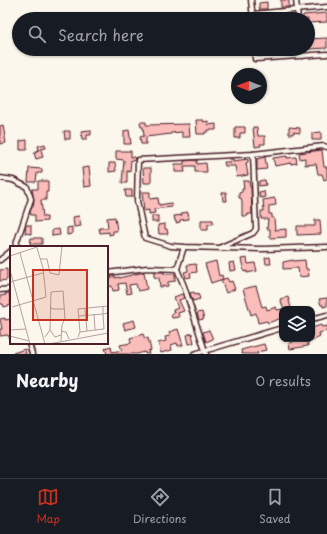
<!DOCTYPE html>
<html lang="en">
<head>
<meta charset="utf-8">
<style>
  body { margin:0; font-family:"Playpen Sans",sans-serif; background:#242831; color:#f1f3f6 }
  .controls { position:absolute; right:12px; bottom:12px; display:grid; overflow:hidden; border-radius:8px; box-shadow:0 1px 3px #0004 }
  .controls button { width:36px; height:36px; display:grid; place-items:center; padding:0; border:0; border-bottom:1px solid #363941; background:#171b24; color:#f1f3f6; font:20px sans-serif }
  .compass { position:absolute; left:231px; top:68px; width:36px; height:36px; border-radius:50%; background:#171b24; box-shadow:0 1px 3px #0004; rotate:270deg }
  .list { margin:0; padding:0; list-style:none }
  h2 { display:flex; justify-content:space-between; align-items:center; height:52px; margin:0; padding:0 16px; font-size:17px }
  h2 small { font-size:13px; font-weight:400; color:#9ea1a6 }
  .icon { flex:none; width:22px; height:22px; fill:none; stroke:currentColor; stroke-width:2; stroke-linecap:round; stroke-linejoin:round }
  .map { position:relative; flex:none; width:327px; height:354px; overflow:hidden }
  .search { position:absolute; background:#171b24; box-shadow:0 1px 3px #0004; left:12px; right:12px; top:12px; height:44px; display:flex; align-items:center; gap:10px; box-sizing:border-box; padding:0 14px; border-radius:22px; color:#9ea1a6; font-size:15px }
  .sheet { height:124px; background:#171b24 }
  nav { display:flex; justify-content:space-around; align-items:center; box-sizing:border-box; height:56px; border-top:1px solid #363941; background:#171b24; font-size:11px; color:#9ea1a6 }
  nav a { display:grid; justify-items:center; gap:2px }
  nav .on { color:#c8321e }
  .map>svg:first-child { display:block }
  .building { fill:#fabdba; stroke:#4a1f2b }
  .lines { fill:none; stroke-linecap:round; stroke-linejoin:round }
  .street-casing { stroke:#4a1f2b; stroke-width:7 }
  .street { stroke:#fbf7ec; stroke-width:4 }
  .inset-road { fill:none; stroke:#b4a19f; stroke-width:1 }
  .view { fill:#c8321e; fill-opacity:0.15; stroke:#c8321e; stroke-width:2 }
  .inset-edge { fill:none; stroke:#4a1f2b; stroke-width:2 }
</style>
</head>
<body>
<div class="map">
<svg width="327" height="354" viewBox="0 0 327 354">
  <rect width="100%" height="100%" fill="#fbf7ec"/>
  <filter id="ink" filterUnits="userSpaceOnUse"><feTurbulence type="fractalNoise" baseFrequency=".025" numOctaves="2"/><feDisplacementMap in="SourceGraphic" scale="8" xChannelSelector="R" yChannelSelector="G"/><feConvolveMatrix kernelMatrix="1 2 1 2 8 2 1 2 1" color-interpolation-filters="sRGB"/></filter>
  <g filter="url(#ink)">
    <g class="building">
      <rect x="281" y="0" width="8" height="7"/>
      <path d="M267 2V9H259V3Z"/>
      <path d="M327 13V22L308 23V19H303V15Z"/>
      <path d="M327 38V48L309 49 308 39Z"/>
      <path d="M258 49H282V52L259 53Z"/>
      <path d="M196 120H203V122L208 121V125L216 124V130H208V132H205V134H197Z"/>
      <path d="M140 122H146V125L189 124 190 137H182V132L171 133V134L146 137V144H141L140 137 144 136 143 127H141Z"/>
      <path d="M3 125 6 143 0 144V126Z"/>
      <path d="M235 127H245V133H240V138H235Z"/>
      <path d="M253 127H257L258 136H265V144H260L261 146 255 147Z"/>
      <path d="M289 127 300 128V133L293 132V134H289Z"/>
      <path d="M91 130V135H87V139H82L81 131Z"/>
      <path d="M129 130 131 144H124V131Z"/>
      <path d="M64 131H70V139H65Z"/>
      <path d="M321 132V140H312V133Z"/>
      <path d="M27 140V150H20V141Z"/>
      <path d="M45 144 46 148 41 149 43 157 36 159 34 153H36V151L39 150 38 146Z"/>
      <path d="M322 150 324 167H327V179L324 180 322 174H318L316 164 305 165V158L300 159 299 153Z"/>
      <path d="M116 151H131V157H135L134 161 131 160 130 172 127 171V183H122L124 160 116 159Z"/>
      <path d="M287 156V158L296 157 297 163 291 164V163L275 166 273 158Z"/>
      <path d="M265 157 267 169 257 170V159Z"/>
      <path d="M229 159H233V161L248 159V162L246 163 248 175 237 177 235 166H225L224 162H230Z"/>
      <path d="M197 160V164L206 163 207 172H195V166H184L185 172H175V164H184V161Z"/>
      <path d="M109 163H115L116 171 109 172Z"/>
      <path d="M89 167 91 186 84 187 82 168Z"/>
      <path d="M29 168 42 169V173H37L36 182H28Z"/>
      <path d="M143 168H151V183H144Z"/>
      <path d="M265 180 266 185 259 186V181Z"/>
      <path d="M38 181H48V192H46V200H41L43 217H47V221L35 222V215H31L30 212 32 207H33L34 200 32 189H38Z"/>
      <path d="M243 181H249L250 187H251L252 214H248V216H242V201L241 198H239V193L242 192V189H244Z"/>
      <path d="M125 190H132V197H126Z"/>
      <path d="M264 191 265 197 260 198 259 192Z"/>
      <path d="M142 192H150V199L158 198 159 205 171 203 172 207 154 209 155 213 149 214V210L144 211Z"/>
      <path d="M226 192 227 201H223L222 193Z"/>
      <path d="M275 198 276 205 269 206V214H272V218H274L275 230 286 229V237L270 238V229H267L268 219H261V211H264L263 200Z"/>
      <path d="M188 212 189 219 180 220V222L176 223V221H175L174 216 182 215V213Z"/>
      <path d="M79 216 81 226 74 227 73 217Z"/>
      <rect x="152" y="216" width="6" height="6"/>
      <path d="M115 217 117 231H113V234L109 235V232L100 233 99 228H108L107 218Z"/>
      <path d="M201 220H213V224H208V230H201Z"/>
      <path d="M315 220H320L321 234 297 235V226H315Z"/>
      <path d="M165 224V229H167L168 234H159L158 225Z"/>
      <path d="M26 225H31V234L25 233Z"/>
      <path d="M72 227V234L67 235V228Z"/>
      <path d="M59 229 60 235 52 236V230Z"/>
      <path d="M31 238H42V244H30Z"/>
      <path d="M270 257 271 264H266L265 258Z"/>
      <path d="M247 258 248 264 255 263 257 271 247 273V271L244 272 241 259Z"/>
      <path d="M293 260V261L305 260 306 269H308L309 276 299 277 298 268 283 269V262Z"/>
      <path d="M216 261 219 276 222 275 223 279 211 283 205 264Z"/>
      <path d="M234 262 236 270 230 271 229 263Z"/>
      <path d="M196 264 197 272 190 273 191 277 186 278 184 272 188 271 187 265Z"/>
      <path d="M7 269V280L0 281V270Z"/>
      <path d="M144 272 147 289 138 291 136 284 129 285 131 293 127 294 125 283 118 284 119 290 113 291 112 286 107 287V278H112L111 276H115V278L119 277V278Z"/>
      <path d="M154 272H164V274H175V281L168 282V286L160 287 159 278 154 277Z"/>
      <path d="M227 278 229 282 232 281 235 289 226 293 221 280Z"/>
      <path d="M256 286 262 307 266 306 267 310 276 307 277 310 282 309V318L268 323 267 321 258 323 256 313 251 315 243 289Z"/>
      <path d="M194 292 195 294 198 293 200 299 193 301 190 293Z"/>
      <path d="M5 293H9L11 305 4 307 3 304H0V296L6 295Z"/>
      <path d="M182 294 184 298 179 300 184 311 178 313 179 317 172 318 171 314 174 313 173 310 178 308 174 297Z"/>
      <path d="M288 297 291 308 284 309 280 299Z"/>
      <path d="M327 298V306L323 307V305H321L319 299Z"/>
      <path d="M202 312 204 319 199 320 197 313Z"/>
      <path d="M5 318V320L11 319V341L8 335 0 336V329H2L0 319Z"/>
      <path d="M134 320 136 327 125 330 123 323Z"/>
      <path d="M321 325 322 327 327 326V331L319 333 320 337 312 341V328Z"/>
      <path d="M178 329 183 345 178 346 177 343 171 345 172 350 161 353 158 343 166 341 165 337 170 336 169 332Z"/>
      <path d="M209 330 213 339 206 342 203 332Z"/>
      <path d="M192 333 194 343 189 344 187 335Z"/>
      <path d="M143 334 145 339 148 338 151 350 148 351 149 354H145V352L137 354H107L105 348 111 346 112 352 122 350 120 345 131 343 130 338Z"/>
      <path d="M293 339H304V341L307 340 308 346 290 349 289 343 293 342Z"/>
      <path d="M264 344 266 350 257 352 258 354H242L241 350Z"/>
      <path d="M25 349 26 354H13V353Z"/>
    </g>
    <g class="lines">
      <g class="street-casing">
        <g id="street">
          <path d="M251 0 253 19"/>
          <path d="M296 0 298 19"/>
          <path d="M253 14 327 7"/>
          <path d="M255 49V59L327 54"/>
          <path d="M301 49 302 56"/>
          <path d="M327 147 324 146 253 154 138 160 137 201 145 238 171 246 184 247 262 249 327 247"/>
          <path d="M0 178 13 180 27 187 31 199 15 247"/>
          <path d="M221 247 253 233 256 229 253 154"/>
          <path d="M0 260 11 251"/>
          <path d="M177 269 184 286 206 354"/>
          <path d="M177 269 184 247"/>
          <path d="M107 273 147 268 177 269"/>
          <path d="M0 290 11 289"/>
          <path d="M312 319 327 315"/>
          <path d="M29 343 32 354"/>
          <path d="M194 354 282 328"/>
        </g>
      </g>
      <use href="#street" class="street"/>
    </g>
  </g>
  <g transform="translate(10 246)">
    <rect width="98" height="98" fill="#fbf7ec"/>
    <path class="inset-road" d="M52 0H81M27 2 33 22 36 51M10 7 35 98M0 10 30 0M31 13H37L40 27 49 29 52 0M0 24 20 98M0 36 33 27M0 55V75M40 60 42 63H54M2 61 36 51M93 61V68L98 67M84 68 85 84M69 70 93 68 94 83 77 85M0 84 16 83M40 84 45 91 51 89M51 85 56 86 59 93M70 86 68 63 98 60M0 90 19 95M35 91 40 84 41 46 53 45 55 73 52 79 51 95M68 91 70 86 77 85 75 63M39 98 98 87"/>
    <path class="view" d="M23 24H77V74H23Z"/>
    <rect width="98" height="98" class="inset-edge"/>
  </g>
</svg>
<div class="controls">
<button><svg class="icon" aria-label="layers" viewBox="0 0 24 24"><path d="M12 4l9 5-9 5-9-5zM3 14l9 5 9-5"/></svg></button>
</div>
<svg class="compass" viewBox="-18 -18 36 36"><path d="M0-13l5 13h-10z" fill="#e53935"/><path d="M0 13l5-13h-10z" fill="#9ea1a6"/></svg>
<div class="search"><svg class="icon" aria-label="search" viewBox="0 0 24 24"><circle cx="10" cy="10" r="6"/><path d="M15 15l6 6"/></svg>Search here</div>
</div>
<section class="sheet">
<h2>Nearby<small>0 results</small></h2>
<ul class="list">
</ul>
</section>
<nav>
<a class="on"><svg class="icon" aria-label="map" viewBox="0 0 24 24"><path d="M3 6l6-2 6 2 6-2v14l-6 2-6-2-6 2zM9 4v14M15 6v14"/></svg>Map</a>
<a><svg class="icon" aria-label="directions" viewBox="0 0 24 24"><path d="M12 3l9 9-9 9-9-9zM9 14v-3h6M13 9l2 2-2 2"/></svg>Directions</a>
<a><svg class="icon" aria-label="saved" viewBox="0 0 24 24"><path d="M7 4h10v16l-5-4-5 4z"/></svg>Saved</a>
</nav>
</body>
</html>
